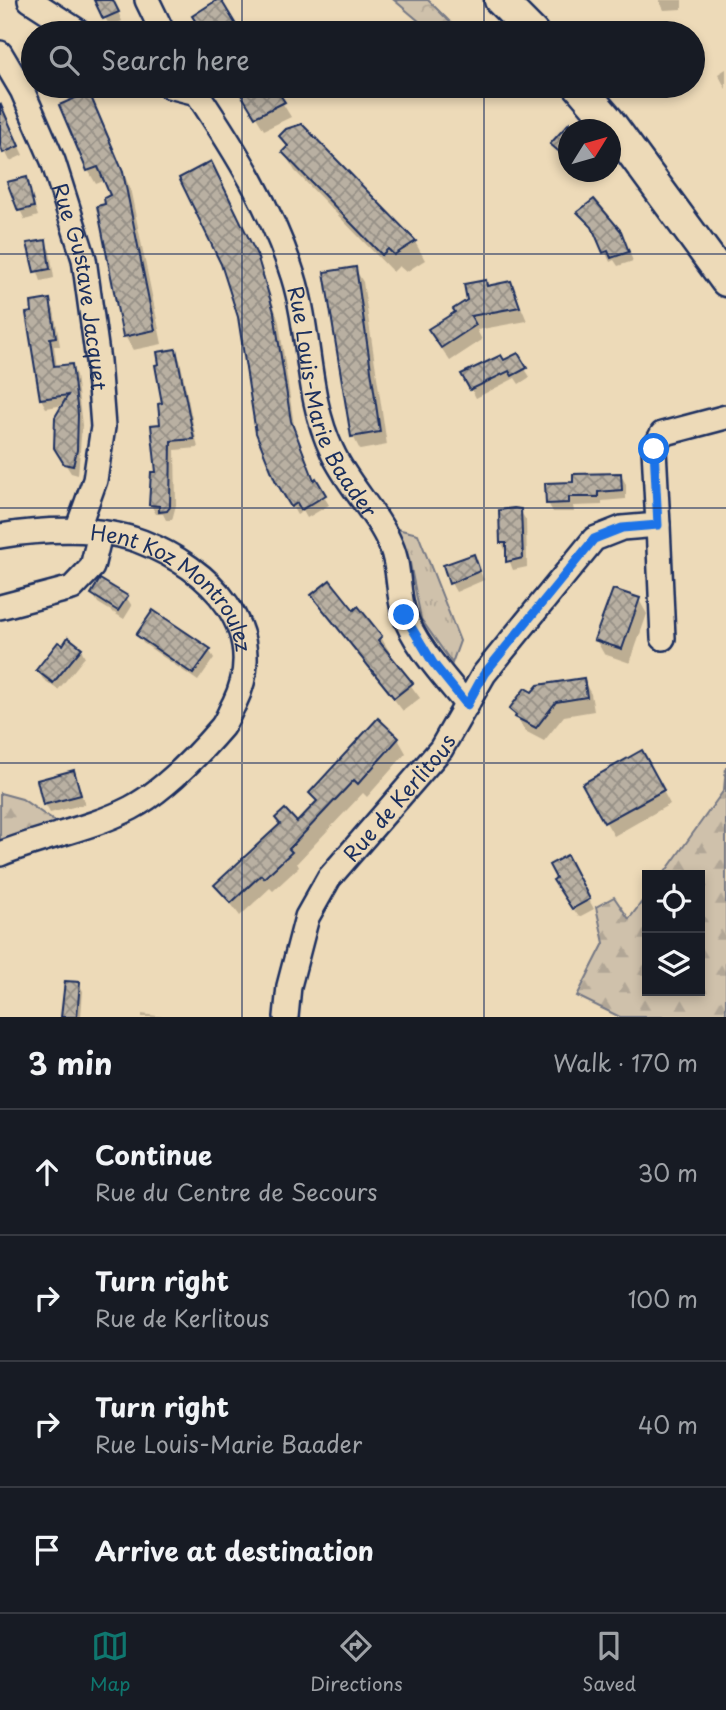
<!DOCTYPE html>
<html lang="en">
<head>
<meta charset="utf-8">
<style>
  body { margin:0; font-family:"Playpen Sans",sans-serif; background:#242831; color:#f1f3f6 }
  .controls { position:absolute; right:21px; bottom:21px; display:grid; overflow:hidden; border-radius:0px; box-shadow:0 4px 10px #0003 }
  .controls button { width:63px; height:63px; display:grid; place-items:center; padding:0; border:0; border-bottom:2px solid #363941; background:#171b24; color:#f1f3f6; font:35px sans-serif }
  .compass { position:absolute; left:558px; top:119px; width:63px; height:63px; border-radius:50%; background:#171b24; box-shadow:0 4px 10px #0003; rotate:53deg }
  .stop { position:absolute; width:21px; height:21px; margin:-16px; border:5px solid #1a73e8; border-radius:50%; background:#fff }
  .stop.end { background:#1a73e8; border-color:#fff; box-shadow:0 2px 7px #0008 }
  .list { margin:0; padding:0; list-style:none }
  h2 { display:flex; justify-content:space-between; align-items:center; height:91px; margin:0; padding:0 28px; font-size:30px }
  h2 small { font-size:23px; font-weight:400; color:#9ea1a6 }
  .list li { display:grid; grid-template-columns:46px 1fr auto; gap:21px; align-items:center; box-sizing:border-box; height:126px; padding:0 28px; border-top:2px solid #363941 }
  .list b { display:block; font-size:26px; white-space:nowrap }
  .list p { margin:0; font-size:23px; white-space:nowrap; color:#9ea1a6 }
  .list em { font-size:23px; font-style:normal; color:#9ea1a6 }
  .icon { flex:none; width:38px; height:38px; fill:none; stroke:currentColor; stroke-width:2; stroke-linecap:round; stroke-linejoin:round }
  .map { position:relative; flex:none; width:726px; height:1017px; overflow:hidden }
  .search { position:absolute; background:#171b24; box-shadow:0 4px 10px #0003; left:21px; right:21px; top:21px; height:77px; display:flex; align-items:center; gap:18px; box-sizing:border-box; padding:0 24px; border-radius:38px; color:#9ea1a6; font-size:26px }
  .sheet { height:595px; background:#171b24 }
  nav { display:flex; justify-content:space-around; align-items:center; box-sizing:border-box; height:98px; border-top:2px solid #363941; background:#171b24; font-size:19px; color:#9ea1a6 }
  nav a { display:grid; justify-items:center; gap:4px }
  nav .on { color:#0f766e }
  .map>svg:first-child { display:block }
  .grass { fill:url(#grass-tufts); stroke:#757884; stroke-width:2 }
  .forest { fill:url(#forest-firs); stroke:#757884; stroke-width:2 }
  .park { fill:url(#park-crowns); stroke:#757884; stroke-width:2 }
  .shadow { fill:#0003 }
  .building { fill:url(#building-cross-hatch); stroke:#1b2f5e; stroke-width:2 }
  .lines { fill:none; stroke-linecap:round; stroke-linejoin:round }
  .minor-casing { stroke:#1b2f5e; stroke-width:28 }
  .major-casing { stroke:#1b2f5e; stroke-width:35 }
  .minor { stroke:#eddab8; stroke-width:23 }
  .major { stroke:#eddab8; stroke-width:30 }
  .route { stroke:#1a73e8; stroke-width:9 }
  .grid { fill:none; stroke:#1b2f5e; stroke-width:2; stroke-opacity:0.55 }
  .labels { text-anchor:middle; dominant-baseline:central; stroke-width:5; stroke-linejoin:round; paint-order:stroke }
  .street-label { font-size:21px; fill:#1b2f5e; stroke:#eddab8 }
</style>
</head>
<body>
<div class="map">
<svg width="726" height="1017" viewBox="0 0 726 1017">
  <defs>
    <pattern id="grass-tufts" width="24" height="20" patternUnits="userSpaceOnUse" patternTransform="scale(1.75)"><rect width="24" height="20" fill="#cfc1ab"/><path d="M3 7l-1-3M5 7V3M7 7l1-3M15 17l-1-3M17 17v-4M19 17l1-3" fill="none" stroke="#b1a696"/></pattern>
    <pattern id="forest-firs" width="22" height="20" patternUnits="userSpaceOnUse" patternTransform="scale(1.75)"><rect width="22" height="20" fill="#cfc1ab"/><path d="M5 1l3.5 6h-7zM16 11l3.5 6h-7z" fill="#b1a696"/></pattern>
    <pattern id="park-crowns" width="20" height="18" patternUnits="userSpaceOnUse" patternTransform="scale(1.75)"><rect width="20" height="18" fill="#cfc1ab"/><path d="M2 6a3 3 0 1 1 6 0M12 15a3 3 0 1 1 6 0" fill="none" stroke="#b1a696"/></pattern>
    <pattern id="building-cross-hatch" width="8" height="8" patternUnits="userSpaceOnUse" patternTransform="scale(1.75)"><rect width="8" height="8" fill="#b9b0a2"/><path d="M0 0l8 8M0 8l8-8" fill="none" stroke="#969087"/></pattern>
  </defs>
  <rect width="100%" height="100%" fill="#eddab8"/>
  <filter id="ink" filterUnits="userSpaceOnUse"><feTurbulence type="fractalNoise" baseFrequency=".0143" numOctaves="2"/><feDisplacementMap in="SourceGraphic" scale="14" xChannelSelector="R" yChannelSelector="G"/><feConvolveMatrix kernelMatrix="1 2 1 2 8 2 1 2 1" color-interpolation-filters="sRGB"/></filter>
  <g filter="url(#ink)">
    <path class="grass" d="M397 529 418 534 460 641 452 663 421 619 409 558Z"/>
    <g class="forest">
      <path d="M726 767V1017H620L577 996 604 943 596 907 614 897 629 919 647 895V991H700V875H663L724 790Z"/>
      <path d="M0 793 22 799 58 824 0 844Z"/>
    </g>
    <path class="park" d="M394 0H428L451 23 438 33H433Z"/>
    <g class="shadow">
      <path d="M96 0H113L122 21 110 27Z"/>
      <path d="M659 0H682V9L664 10Z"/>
      <path d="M726 69V89L718 74Z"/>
      <path d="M237 86H272L291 117 264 130Z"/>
      <path d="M88 94 130 188 162 344 133 350 125 336 107 205 112 196 106 180 96 184 88 170Z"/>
      <path d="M302 126 415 242 425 260 406 272 399 266 393 272 295 171 284 153 288 149 281 137Z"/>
      <path d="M0 133 15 138 23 155 10 161 0 141Z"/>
      <path d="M568 136V163L552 144Z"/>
      <path d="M578 172H602L591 183Z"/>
      <path d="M216 173 261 266 279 322 295 432 315 482 329 505 307 518 303 511 297 515 277 479Z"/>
      <path d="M26 179 38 216 25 220 20 210Z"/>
      <path d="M579 213 625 242 633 261 618 266 614 260 610 262 597 233Z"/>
      <path d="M45 242 50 251 54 278 41 281 29 245Z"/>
      <path d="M355 269 363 282 387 445 360 450 353 436Z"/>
      <path d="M511 283 527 321 477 330 482 340 450 361 438 343 457 313 488 288Z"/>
      <path d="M49 301 54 310 60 346H54L57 368 71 366 76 375 82 425 78 475 71 473 55 448 64 405 46 408 41 399 34 314Z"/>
      <path d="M175 351 180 360 198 448 175 450 176 505 172 520H166L163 514H156L151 505 157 473 164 405Z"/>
      <path d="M517 356 530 377 519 384 515 378 476 398 464 375Z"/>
      <path d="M620 474 626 484V499L602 501V505L573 506 574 512H553L548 503 575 483Z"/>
      <path d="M520 511 526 520 527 567 513 570 502 543Z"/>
      <path d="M473 556 484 580 456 592 451 583Z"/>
      <path d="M93 594 126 597 132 606 124 619 98 603Z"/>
      <path d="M313 595 354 612 358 609 381 637 389 651 387 653 420 698 403 711Z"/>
      <path d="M639 600 647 614 630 663 604 654 596 640Z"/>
      <path d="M138 635 209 650 214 658 198 681 143 643Z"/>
      <path d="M81 649 85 657 58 690 43 679 38 670Z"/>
      <path d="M583 680 591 694 594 711 564 716 544 741 525 731 512 709 532 694Z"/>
      <path d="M398 739 406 753 367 797 363 793 297 863 299 867 273 891 270 888 240 916 217 885 297 825 317 803 311 793Z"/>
      <path d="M642 752 670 804 614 836 584 785Z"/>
      <path d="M73 772 85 804 50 813 45 804Z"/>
      <path d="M566 858 594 909 579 917 560 890Z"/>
      <path d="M79 984 83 991 81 1017H61Z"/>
      <path d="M142 1014 164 1017H142Z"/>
    </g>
    <g class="building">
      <path d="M94 0H113L119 12 103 19Z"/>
      <path d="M217 0H221L241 33H203L192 16Z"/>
      <path d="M236 86H274L285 102 255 117Z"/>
      <path d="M89 92 123 172 155 330 123 337 97 206 105 204 104 198 110 195 98 167 87 171 59 105Z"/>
      <path d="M0 103 19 146 3 153 0 145Z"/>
      <path d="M569 123V160L550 144Z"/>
      <path d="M302 124 416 241 394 255 388 249 382 255 282 152 288 146 279 136 286 129Z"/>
      <path d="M211 161 257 255 274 312 291 421 314 480 316 478 326 495 301 510 297 503 291 507 275 480 256 433 238 317 221 264 179 178Z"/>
      <path d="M27 177 34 207 18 211 7 182Z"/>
      <path d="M594 199 621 231 629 252 611 258 608 251 603 253 592 227 577 212Z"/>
      <path d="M46 240 50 269 34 272 27 243Z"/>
      <path d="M356 267 380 432 351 437 324 272Z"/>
      <path d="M486 280 487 286 511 281 520 307 471 316 476 325 441 348 428 329 455 312 453 309 467 300 464 284Z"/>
      <path d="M50 299 56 337 50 338 54 366 72 364 78 414 77 450 73 466 64 464 54 448 55 417 68 395 40 399 26 313 32 312 31 302Z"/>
      <path d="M176 349 194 439 171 441 170 507 167 511 159 512V506L149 505 151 472H156L151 425 160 424 158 404 162 403 155 365 159 364 157 352Z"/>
      <path d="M518 353 527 368 512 376 509 371 470 390 461 374 501 355 504 360Z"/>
      <path d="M621 473 622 490 598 492V497H569V503L546 504 545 483 573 482V474Z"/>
      <path d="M514 508 521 509 523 558 506 562V543H500L499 510Z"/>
      <path d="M474 554 480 571 449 584 443 565Z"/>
      <path d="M100 579 128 596 118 611 91 594Z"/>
      <path d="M330 580 354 610 358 606 382 636 378 640 413 683 394 698 311 595Z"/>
      <path d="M613 589 640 598 622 649 594 640Z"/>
      <path d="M153 610 211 649 193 674 136 635Z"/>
      <path d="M68 637 82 648 53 683 36 670 58 642 63 645Z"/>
      <path d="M584 678 587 697 556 702 536 728 515 717 516 715 509 709 525 688 532 692 538 685Z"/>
      <path d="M378 718 399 738 358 784 354 780 289 849 292 852 264 878 261 875 231 903 214 885 280 824 275 818 285 809 297 822 317 801 309 793Z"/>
      <path d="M642 750 664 790 604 823 582 784Z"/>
      <path d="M74 770 81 795 43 805 37 780Z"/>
      <path d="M567 855 590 899 572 909 553 880 556 878 549 865Z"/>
      <path d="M65 981 80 982 77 1017H61Z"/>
    </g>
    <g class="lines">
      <g class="minor-casing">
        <g id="minor">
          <path d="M30 0 81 33"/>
          <path d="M147 0 163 33"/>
          <path id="s1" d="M0 53 22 90 53 161 84 259 98 361 103 427 95 480 77 530"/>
          <path id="s2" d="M169 86 197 93C235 150 272 209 293 276 311 333 306 397 332 451 347 485 377 512 391 546 400 566 397 592 404 613 413 644 447 680 467 705"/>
          <path d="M658 525 654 449 662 434 726 417"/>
          <path id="s3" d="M0 536C42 529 102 526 142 542 209 568 271 629 234 704 230 711 227 720 222 727 197 756 165 790 131 808 90 829 42 837 0 854"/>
          <path d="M0 607 72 588 92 567 100 534"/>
          <path id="s4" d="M286 1017 289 986 307 917 329 878 441 749 484 674 594 539 622 528 658 525 663 638"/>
        </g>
      </g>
      <g class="major-casing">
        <g id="major">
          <path d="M500 0 533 33"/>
          <path d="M579 86 608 120 726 281"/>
        </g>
      </g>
      <use href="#minor" class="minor"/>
      <use href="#major" class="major"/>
    </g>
  </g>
  <g class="lines" filter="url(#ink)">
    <path class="route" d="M404 615 433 663 467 705 484 674 594 539 622 528 658 525 654 449"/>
  </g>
  <path class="grid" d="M242 0V33M484 0V33M242 86V1017M484 86V1017M0 254H726M0 508H726M0 763H726"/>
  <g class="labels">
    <g class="street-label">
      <text stroke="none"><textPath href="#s1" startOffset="250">Rue Gustave Jacquet</textPath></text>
      <text stroke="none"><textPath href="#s2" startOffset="369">Rue Louis-Marie Baader</textPath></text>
      <text stroke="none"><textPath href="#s3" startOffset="196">Hent Koz Montroulez</textPath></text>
      <text stroke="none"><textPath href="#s4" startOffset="254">Rue de Kerlitous</textPath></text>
    </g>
  </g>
</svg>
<div class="controls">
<button><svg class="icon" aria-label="locate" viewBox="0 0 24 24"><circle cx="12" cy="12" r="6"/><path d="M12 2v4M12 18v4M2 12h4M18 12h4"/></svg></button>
<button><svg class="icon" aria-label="layers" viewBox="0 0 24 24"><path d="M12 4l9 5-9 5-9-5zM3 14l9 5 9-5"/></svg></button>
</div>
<svg class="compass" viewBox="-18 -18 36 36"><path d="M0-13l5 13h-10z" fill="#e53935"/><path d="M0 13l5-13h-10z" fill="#9ea1a6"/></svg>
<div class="stop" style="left:654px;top:449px"></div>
<div class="stop end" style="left:404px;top:615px"></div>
<div class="search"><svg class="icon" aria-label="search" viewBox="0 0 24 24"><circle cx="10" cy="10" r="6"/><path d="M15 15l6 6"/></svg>Search here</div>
</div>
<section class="sheet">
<h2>3 min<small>Walk · 170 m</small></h2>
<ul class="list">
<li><svg class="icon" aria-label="ahead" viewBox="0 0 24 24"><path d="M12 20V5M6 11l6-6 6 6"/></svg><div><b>Continue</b><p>Rue du Centre de Secours</p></div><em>30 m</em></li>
<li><svg class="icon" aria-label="right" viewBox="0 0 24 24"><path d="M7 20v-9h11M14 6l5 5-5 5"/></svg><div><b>Turn right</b><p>Rue de Kerlitous</p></div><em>100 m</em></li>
<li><svg class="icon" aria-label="right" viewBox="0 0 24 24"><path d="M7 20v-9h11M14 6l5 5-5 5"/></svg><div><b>Turn right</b><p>Rue Louis-Marie Baader</p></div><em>40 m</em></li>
<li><svg class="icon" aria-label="arrive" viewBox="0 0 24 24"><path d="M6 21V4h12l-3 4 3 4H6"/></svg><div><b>Arrive at destination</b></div></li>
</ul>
</section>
<nav>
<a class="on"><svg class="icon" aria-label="map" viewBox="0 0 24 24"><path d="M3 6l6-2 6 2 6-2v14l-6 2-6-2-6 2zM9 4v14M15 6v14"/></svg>Map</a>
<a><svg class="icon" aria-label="directions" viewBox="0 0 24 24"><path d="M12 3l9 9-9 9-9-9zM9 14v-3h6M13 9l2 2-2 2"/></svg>Directions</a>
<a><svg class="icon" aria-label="saved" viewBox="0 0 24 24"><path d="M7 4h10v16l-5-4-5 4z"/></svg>Saved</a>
</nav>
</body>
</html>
